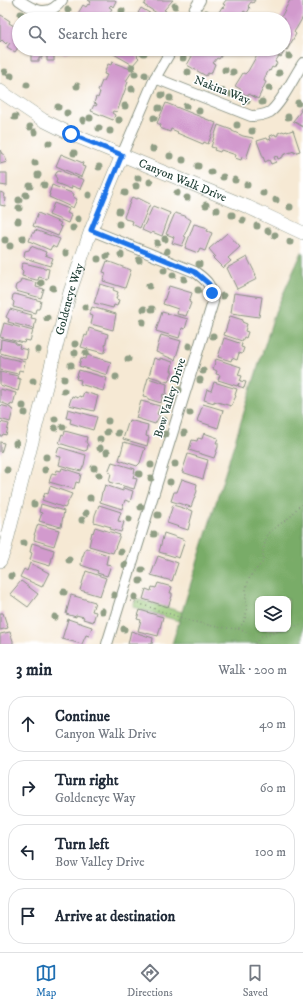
<!DOCTYPE html>
<html lang="en">
<head>
<meta charset="utf-8">
<style>
  body { margin:0; font-family:"IM FELL DW Pica",serif; background:#f6f6f7; color:#1f2937 }
  .controls { position:absolute; right:12px; bottom:12px; display:grid; overflow:hidden; border-radius:8px; box-shadow:0 1px 3px #0004 }
  .controls button { width:36px; height:36px; display:grid; place-items:center; padding:0; border:0; border-bottom:1px solid #e0e1e3; background:#fff; color:#1f2937; font:20px sans-serif }
  .stop { position:absolute; width:12px; height:12px; margin:-9px; border:3px solid #1a73e8; border-radius:50%; background:#fff }
  .stop.end { background:#1a73e8; border-color:#fff; box-shadow:0 1px 4px #0008 }
  .list { margin:0; padding:0; list-style:none }
  h2 { display:flex; justify-content:space-between; align-items:center; height:52px; margin:0; padding:0 16px; font-size:17px }
  h2 small { font-size:13px; font-weight:400; color:#747a83 }
  .list li { display:grid; grid-template-columns:26px 1fr auto; gap:12px; align-items:center; box-sizing:border-box; height:56px; margin:0 8px 8px; padding:0 8px; border:1px solid #e0e1e3; border-radius:16px }
  .list b { display:block; font-size:15px; white-space:nowrap }
  .list p { margin:0; font-size:13px; white-space:nowrap; color:#747a83 }
  .list em { font-size:13px; font-style:normal; color:#747a83 }
  .icon { flex:none; width:22px; height:22px; fill:none; stroke:currentColor; stroke-width:2; stroke-linecap:round; stroke-linejoin:round }
  .map { position:relative; flex:none; width:303px; height:644px; overflow:hidden }
  .search { position:absolute; background:#fff; box-shadow:0 1px 3px #0004; left:12px; right:12px; top:12px; height:44px; display:flex; align-items:center; gap:10px; box-sizing:border-box; padding:0 14px; border-radius:22px; color:#747a83; font-size:15px }
  .sheet { height:308px; background:#fff }
  nav { display:flex; justify-content:space-around; align-items:center; box-sizing:border-box; height:56px; border-top:1px solid #e0e1e3; background:#fff; font-size:11px; color:#747a83 }
  nav a { display:grid; justify-items:center; gap:2px }
  nav .on { color:#1f6fb2 }
  .map>svg:first-child { display:block }
  .green { fill:#97c776; stroke:#5b8255 }
  .forest { fill:#79ac67; stroke:#4c744e; fill-rule:evenodd }
  .building { fill:#d29acd }
  .lines { fill:none; stroke-linecap:round; stroke-linejoin:round }
  .minor-casing { stroke:#8a9384; stroke-width:12 }
  .tertiary-casing { stroke:#8a9384; stroke-width:14 }
  .path { stroke:#8a9384; stroke-width:1.5; stroke-dasharray:1 3; stroke-linecap:butt }
  .minor { stroke:#fff; stroke-width:10 }
  .tertiary { stroke:#fff; stroke-width:13 }
  .tree { fill:#909e85 }
  .route { stroke:#1a73e8; stroke-width:5 }
  .labels { text-anchor:middle; dominant-baseline:central; stroke-width:3; stroke-linejoin:round; paint-order:stroke }
  .street-label { font-size:12px; fill:#1f3d34; stroke:#fff }
</style>
</head>
<body>
<div class="map">
<svg width="303" height="644" viewBox="0 0 303 644">
  <rect width="100%" height="100%" fill="#fff"/>
  <filter id="ink" filterUnits="userSpaceOnUse"><feTurbulence type="fractalNoise" baseFrequency=".025" numOctaves="2"/><feDisplacementMap in="SourceGraphic" scale="8" xChannelSelector="R" yChannelSelector="G"/><feConvolveMatrix kernelMatrix="1 2 1 2 8 2 1 2 1" color-interpolation-filters="sRGB"/></filter>
  <filter id="wash" filterUnits="userSpaceOnUse"><feTurbulence type="fractalNoise" baseFrequency=".012" numOctaves="4" result="noise"/><feDisplacementMap in="SourceGraphic" scale="16" xChannelSelector="R" yChannelSelector="G"/><feGaussianBlur stdDeviation="0.9" result="paint"/><feColorMatrix in="noise" values="0 0 0 0 0 0 0 0 0 0 0 0 0 0 0 0 0 1.4 0 .05"/><feComposite in="paint" operator="in"/></filter>
  <g filter="url(#wash)">
    <rect width="100%" height="100%" fill="#f6e9d4"/>
    <path class="green" d="M136 599 182 612 179 621 133 607Z"/>
    <path class="forest" d="M302 252H303V644H172L275 312ZM258 599H288V629H258Z"/>
    <g id="blocks">
      <g class="building">
        <path d="M88 0H115L116 1 113 7 111 5 109 7 112 9 107 16 105 15 102 19H79L80 17 77 15 83 5 86 7 88 4 89 5 91 2Z"/>
        <path d="M143 0H173L164 10 166 11 163 17 144 5 146 2Z"/>
        <path d="M226 0H255L253 3 251 2 248 6 250 8 247 13 244 11 240 18 242 19H223L218 16 220 13 219 12 222 7 223 8 225 5 223 4Z"/>
        <path d="M290 0H303V17L296 29 294 32 296 34 287 50 284 48V19H280Z"/>
        <path d="M141 8 160 19H137L140 14 138 13Z"/>
        <path d="M1 15 10 21 9 23 14 26 16 23 19 25V46L15 52 7 47 10 43 8 41 6 44 2 40 0 42V16Z"/>
        <path d="M31 49H41L42 58H39V61H31Z"/>
        <path d="M44 49H54V61H47V55H44Z"/>
        <path d="M61 49H71L72 51 63 54Z"/>
        <path d="M114 49H143L140 55 138 54 137 56 139 58 133 65 112 53Z"/>
        <path d="M196 49H224L225 50 219 59 217 58 213 63 215 64 211 74 208 73 206 76 187 65Z"/>
        <path d="M256 49H279L284 52 281 57 279 56 275 62 277 63 274 68 272 67 270 71 269 70 265 77 264 81 266 82 258 99 249 94 248 96 241 92 242 90 235 86 243 73 245 74 248 71 256 57 257 53 255 52Z"/>
        <path d="M112 62 133 70 126 81 128 82 117 112 113 111 112 113 115 115 113 120 91 111 94 105 96 106 97 104 94 103 96 97 98 98 100 92 98 91 102 81H104L107 75 104 74 108 64 111 65Z"/>
        <path d="M166 103 216 123 208 144 204 142 203 144 177 133 178 132 171 129 170 132 160 128 161 125 157 123Z"/>
        <path d="M303 105V127L293 121 301 111 300 110Z"/>
        <path d="M218 125 232 130V131L243 136 253 138 246 159 242 157 241 160 235 158 236 155 221 150 220 152 214 150 215 148 211 147Z"/>
        <path d="M293 130 300 151 294 153V151L283 155V157L278 159 277 156 274 157 276 162 271 164 269 160 265 162 257 141 267 138 268 140 271 139 270 136 275 134 276 136 278 135V133L283 131 284 132 287 131V132Z"/>
        <path d="M0 150 2 154H4L7 162 0 164Z"/>
        <path d="M61 154 83 163 82 166 85 167 81 177 56 166Z"/>
        <path d="M59 170 84 180 80 189 72 186 71 189 56 183 57 179 55 176 57 171Z"/>
        <path d="M0 173H7V186L0 185Z"/>
        <path d="M52 185 74 194 73 197 77 199 73 208 49 197 50 194H49Z"/>
        <path d="M0 192 5 194 4 198H6L5 206 0 205Z"/>
        <path d="M132 197 136 199 138 198 150 204 140 228 132 224 133 221 125 219 124 217Z"/>
        <path d="M54 203 69 209 67 213 71 215 68 223 49 215Z"/>
        <path d="M153 206 170 213 162 236 152 232 151 234 142 230Z"/>
        <path d="M38 213 61 223 59 226 62 227 58 236 33 226Z"/>
        <path d="M175 213 185 216 191 220 184 236 186 237 182 246 172 243 174 237 166 234Z"/>
        <path d="M194 224 205 227 208 229 207 231 212 233 205 251 200 249 198 253 185 248Z"/>
        <path d="M35 230 60 239 56 248 52 246 50 250 29 241 32 233H34Z"/>
        <path d="M227 233 240 247 228 258 231 261 223 268 213 258 215 256 209 249Z"/>
        <path d="M31 246 46 252 45 255 53 258 50 266 25 258 24 256 25 251 29 250Z"/>
        <path d="M247 257 256 275 255 276 257 279 237 289 227 268Z"/>
        <path d="M107 261 131 270 125 288 103 281 106 273 103 272Z"/>
        <path d="M24 263 49 269 47 279 39 277 38 280H36L22 276 23 271 21 269 22 264Z"/>
        <path d="M21 279 37 283 36 287 44 289 41 298 16 291 15 289 16 285 20 283Z"/>
        <path d="M100 284 114 288 113 290 118 292 116 299 119 300 117 306 114 305 113 308 94 303Z"/>
        <path d="M169 286 192 293 189 302 191 303 186 316 177 314 178 309 163 304Z"/>
        <path d="M234 293 262 297 259 317 231 313Z"/>
        <path d="M15 294 41 301 39 309H36L35 313 13 307 14 302 12 300 13 295Z"/>
        <path d="M92 307 116 314 113 330 91 324 93 316 89 315Z"/>
        <path d="M10 309 32 315 31 318 36 319 34 329 8 322 9 319 6 317Z"/>
        <path d="M162 312 188 319 185 329 182 328 179 338 156 331Z"/>
        <path d="M230 316 243 320 242 322 247 324 245 331 248 332 246 338 244 337 242 341 224 335Z"/>
        <path d="M4 323 33 331 30 341 25 340 24 343 0 337Z"/>
        <path d="M89 328 108 334 105 346 106 348 105 352 103 353 81 347 85 335 87 336Z"/>
        <path d="M161 335 181 341 175 360 156 352Z"/>
        <path d="M224 338 242 344 241 347 244 348 242 354 239 353 237 360 232 358 231 361 218 357Z"/>
        <path d="M1 339 15 342 16 344 20 345 19 348 28 350 26 360 0 353Z"/>
        <path d="M87 355 111 362 107 375 79 366 81 358 86 359Z"/>
        <path d="M0 356 25 362 23 371 19 370 18 374 0 370Z"/>
        <path d="M154 358 160 360V358L173 362 171 371H173L168 382 149 376Z"/>
        <path d="M216 359 241 367 238 375 242 376 240 381 246 382 244 388 238 386 239 383 237 386 218 380 220 375 216 374 217 371 213 369Z"/>
        <path d="M79 370 107 378 103 391 80 384 81 380 76 379Z"/>
        <path d="M0 372 18 376 17 378 20 379V382L18 391 0 385Z"/>
        <path d="M148 378 167 384 166 395 163 394 161 403 148 399V397L143 396Z"/>
        <path d="M214 382 237 389 235 395 236 396 231 406 214 401V403L204 400 207 389 211 391Z"/>
        <path d="M0 389 16 393 13 405 11 404 10 406 0 402Z"/>
        <path d="M84 392 98 396 94 411 69 405 72 396 78 398 79 396 82 397Z"/>
        <path d="M141 401 160 406 157 414 160 415 155 424 136 418Z"/>
        <path d="M203 404 223 410 218 428 197 421Z"/>
        <path d="M0 405 11 408V409L13 410 10 422 0 419Z"/>
        <path d="M68 409 97 417 93 430 70 423 71 419 66 418Z"/>
        <path d="M129 420 148 425 146 436 149 437 147 446 123 439Z"/>
        <path d="M0 422 9 424 6 435 3 434 2 436H0Z"/>
        <path d="M65 431 87 437 86 442 88 445 87 450 84 451 59 443 62 434 64 435Z"/>
        <path d="M204 433 218 438 216 443H218V447L214 458 189 450 192 440 197 441 198 438 202 439Z"/>
        <path d="M0 442 4 443 1 453 0 452Z"/>
        <path d="M124 442 145 448 140 463 137 466 119 460Z"/>
        <path d="M59 447 86 455 84 465 81 471 59 465 61 457 56 456Z"/>
        <path d="M188 454 208 460 203 479 182 472Z"/>
        <path d="M112 462 135 469 133 478 137 479 134 489 109 482 111 473 108 472Z"/>
        <path d="M62 468 81 474 79 483 76 482 74 489 49 482 52 473 56 474 57 470 61 471Z"/>
        <path d="M182 479 197 484 196 489 197 491 191 507 171 501 174 492H177Z"/>
        <path d="M105 485 123 491V488L133 491 130 502 125 500 122 509 100 502 102 492 103 491Z"/>
        <path d="M50 486 72 494 65 508 42 500 45 493 48 494Z"/>
        <path d="M41 504 64 511 61 527 39 521 42 513 39 512Z"/>
        <path d="M99 505 121 512 118 521 124 522 121 532 110 529 111 527 94 522 95 515Z"/>
        <path d="M173 505 193 511 188 530 167 523Z"/>
        <path d="M38 524 59 530 54 546 34 540 35 535H34Z"/>
        <path d="M95 527 120 535 113 553 89 546 92 532 93 533Z"/>
        <path d="M164 533 185 540 179 558 159 552Z"/>
        <path d="M32 543 54 550 50 566 30 560 32 553 30 552Z"/>
        <path d="M86 548 108 555 106 564 111 565 107 576 97 573 98 571 81 565 82 558Z"/>
        <path d="M158 556 178 563 172 581 151 575Z"/>
        <path d="M30 563 49 573 42 587 20 577 24 569 27 571Z"/>
        <path d="M86 571 106 578 100 596 80 590Z"/>
        <path d="M21 581 38 594 28 607 10 594Z"/>
        <path d="M158 583 172 587 170 593H172V596L168 607 143 599 146 589 151 591 152 587 156 588Z"/>
        <path d="M71 595 95 602 92 611 96 612 93 622 83 619 84 617 76 615V617L66 614Z"/>
        <path d="M140 610 163 617 158 636 138 631 141 620 137 619Z"/>
        <path d="M0 613H3L8 628 0 630Z"/>
        <path d="M68 619 92 627 89 636 86 635 82 644 62 639Z"/>
        <path d="M131 631 153 638 152 644H128Z"/>
        <path d="M10 632 13 641V644H0V634Z"/>
      </g>
    </g>
  </g>
  <g filter="url(#ink)">
    <use href="#blocks" fill-opacity="0" stroke="#8a9384" stroke-width="1"/>
    <g class="lines">
      <g class="minor-casing">
        <g id="minor">
          <path d="M19 0C34 11 49 18 62 0"/>
          <path d="M189 19 200 0"/>
          <path d="M155 78 251 116C258 116 264 115 270 112 281 104 295 75 303 63"/>
          <path d="M122 155 155 78 172 49"/>
          <path d="M91 230 195 272C208 281 212 286 213 302L107 644"/>
        </g>
      </g>
      <g class="tertiary-casing">
        <g id="tertiary">
          <path id="s1" d="M0 91 43 120 71 134 248 207 303 233"/>
          <path id="s2" d="M0 561 5 548 70 292 91 230 122 155"/>
        </g>
      </g>
      <g class="path">
        <path d="M131 601 191 621 217 627 238 629C254 613 241 600 248 582 250 574 258 568 263 562V551L267 534 291 516 298 507 303 504"/>
        <path d="M288 628 303 624"/>
        <path d="M238 629C262 638 261 638 285 629"/>
        <path d="M255 644 260 638"/>
      </g>
      <use href="#minor" class="minor"/>
      <use href="#tertiary" class="tertiary"/>
    </g>
    <g class="tree">
      <circle cx="175" cy="6" r="3.5"/>
      <circle cx="68" cy="10" r="3.5"/>
      <circle cx="122" cy="11" r="3.5"/>
      <circle cx="206" cy="13" r="3.5"/>
      <circle cx="21" cy="14" r="3.5"/>
      <circle cx="144" cy="53" r="3.5"/>
      <circle cx="289" cy="56" r="3.5"/>
      <circle cx="183" cy="58" r="3.5"/>
      <circle cx="132" cy="67" r="3.5"/>
      <circle cx="225" cy="70" r="3.5"/>
      <circle cx="5" cy="72" r="3.5"/>
      <circle cx="188" cy="72" r="3.5"/>
      <circle cx="233" cy="72" r="3.5"/>
      <circle cx="279" cy="73" r="3.5"/>
      <circle cx="135" cy="74" r="3.5"/>
      <circle cx="145" cy="75" r="3.5"/>
      <circle cx="11" cy="76" r="3.5"/>
      <circle cx="27" cy="85" r="3.5"/>
      <circle cx="77" cy="86" r="3.5"/>
      <circle cx="269" cy="88" r="3.5"/>
      <circle cx="132" cy="89" r="3.5"/>
      <circle cx="222" cy="91" r="3.5"/>
      <circle cx="231" cy="94" r="3.5"/>
      <circle cx="162" cy="95" r="3.5"/>
      <circle cx="170" cy="98" r="3.5"/>
      <circle cx="247" cy="101" r="3.5"/>
      <circle cx="262" cy="102" r="3.5"/>
      <circle cx="298" cy="103" r="3.5"/>
      <circle cx="125" cy="106" r="3.5"/>
      <circle cx="186" cy="106" r="3.5"/>
      <circle cx="58" cy="107" r="3.5"/>
      <circle cx="159" cy="108" r="3.5"/>
      <circle cx="199" cy="111" r="3.5"/>
      <circle cx="67" cy="113" r="3.5"/>
      <circle cx="15" cy="117" r="3.5"/>
      <circle cx="288" cy="117" r="3.5"/>
      <circle cx="90" cy="118" r="3.5"/>
      <circle cx="154" cy="118" r="3.5"/>
      <circle cx="83" cy="120" r="3.5"/>
      <circle cx="119" cy="120" r="3.5"/>
      <circle cx="237" cy="125" r="3.5"/>
      <circle cx="30" cy="127" r="3.5"/>
      <circle cx="99" cy="128" r="3.5"/>
      <circle cx="110" cy="131" r="3.5"/>
      <circle cx="252" cy="131" r="3.5"/>
      <circle cx="35" cy="132" r="3.5"/>
      <circle cx="49" cy="143" r="3.5"/>
      <circle cx="153" cy="149" r="3.5"/>
      <circle cx="74" cy="153" r="3.5"/>
      <circle cx="170" cy="156" r="3.5"/>
      <circle cx="183" cy="160" r="3.5"/>
      <circle cx="35" cy="163" r="3.5"/>
      <circle cx="198" cy="166" r="3.5"/>
      <circle cx="99" cy="167" r="3.5"/>
      <circle cx="211" cy="172" r="3.5"/>
      <circle cx="38" cy="175" r="3.5"/>
      <circle cx="223" cy="177" r="3.5"/>
      <circle cx="138" cy="178" r="3.5"/>
      <circle cx="235" cy="180" r="3.5"/>
      <circle cx="150" cy="182" r="3.5"/>
      <circle cx="44" cy="185" r="3.5"/>
      <circle cx="247" cy="185" r="3.5"/>
      <circle cx="30" cy="186" r="3.5"/>
      <circle cx="136" cy="186" r="3.5"/>
      <circle cx="125" cy="193" r="3.5"/>
      <circle cx="177" cy="193" r="3.5"/>
      <circle cx="263" cy="193" r="3.5"/>
      <circle cx="26" cy="195" r="3.5"/>
      <circle cx="89" cy="195" r="3.5"/>
      <circle cx="187" cy="198" r="3.5"/>
      <circle cx="19" cy="200" r="3.5"/>
      <circle cx="276" cy="200" r="3.5"/>
      <circle cx="206" cy="205" r="3.5"/>
      <circle cx="290" cy="207" r="3.5"/>
      <circle cx="19" cy="208" r="3.5"/>
      <circle cx="217" cy="210" r="3.5"/>
      <circle cx="119" cy="211" r="3.5"/>
      <circle cx="232" cy="215" r="3.5"/>
      <circle cx="78" cy="219" r="3.5"/>
      <circle cx="243" cy="220" r="3.5"/>
      <circle cx="18" cy="221" r="3.5"/>
      <circle cx="119" cy="224" r="3.5"/>
      <circle cx="257" cy="226" r="3.5"/>
      <circle cx="73" cy="228" r="3.5"/>
      <circle cx="268" cy="231" r="3.5"/>
      <circle cx="275" cy="235" r="3.5"/>
      <circle cx="23" cy="238" r="3.5"/>
      <circle cx="165" cy="239" r="3.5"/>
      <circle cx="5" cy="240" r="3.5"/>
      <circle cx="290" cy="242" r="3.5"/>
      <circle cx="157" cy="243" r="3.5"/>
      <circle cx="10" cy="246" r="3.5"/>
      <circle cx="167" cy="251" r="3.5"/>
      <circle cx="66" cy="253" r="3.5"/>
      <circle cx="121" cy="255" r="3.5"/>
      <circle cx="107" cy="256" r="3.5"/>
      <circle cx="98" cy="259" r="3.5"/>
      <circle cx="139" cy="260" r="3.5"/>
      <circle cx="199" cy="264" r="3.5"/>
      <circle cx="164" cy="270" r="3.5"/>
      <circle cx="173" cy="275" r="3.5"/>
      <circle cx="184" cy="279" r="3.5"/>
      <circle cx="41" cy="283" r="3.5"/>
      <circle cx="149" cy="286" r="3.5"/>
      <circle cx="53" cy="288" r="3.5"/>
      <circle cx="198" cy="290" r="3.5"/>
      <circle cx="223" cy="296" r="3.5"/>
      <circle cx="85" cy="307" r="3.5"/>
      <circle cx="144" cy="309" r="3.5"/>
      <circle cx="152" cy="309" r="3.5"/>
      <circle cx="47" cy="318" r="3.5"/>
      <circle cx="143" cy="322" r="3.5"/>
      <circle cx="213" cy="336" r="3.5"/>
      <circle cx="75" cy="344" r="3.5"/>
      <circle cx="189" cy="346" r="3.5"/>
      <circle cx="38" cy="350" r="3.5"/>
      <circle cx="75" cy="353" r="3.5"/>
      <circle cx="86" cy="353" r="3.5"/>
      <circle cx="128" cy="359" r="3.5"/>
      <circle cx="71" cy="365" r="3.5"/>
      <circle cx="203" cy="371" r="3.5"/>
      <circle cx="116" cy="377" r="3.5"/>
      <circle cx="64" cy="379" r="3.5"/>
      <circle cx="200" cy="380" r="3.5"/>
      <circle cx="33" cy="381" r="3.5"/>
      <circle cx="179" cy="390" r="3.5"/>
      <circle cx="64" cy="391" r="3.5"/>
      <circle cx="23" cy="406" r="3.5"/>
      <circle cx="25" cy="413" r="3.5"/>
      <circle cx="190" cy="413" r="3.5"/>
      <circle cx="55" cy="419" r="3.5"/>
      <circle cx="164" cy="420" r="3.5"/>
      <circle cx="108" cy="421" r="3.5"/>
      <circle cx="63" cy="427" r="3.5"/>
      <circle cx="55" cy="428" r="3.5"/>
      <circle cx="107" cy="432" r="3.5"/>
      <circle cx="118" cy="433" r="3.5"/>
      <circle cx="184" cy="433" r="3.5"/>
      <circle cx="165" cy="434" r="3.5"/>
      <circle cx="100" cy="439" r="3.5"/>
      <circle cx="16" cy="443" r="3.5"/>
      <circle cx="100" cy="448" r="3.5"/>
      <circle cx="107" cy="452" r="3.5"/>
      <circle cx="46" cy="457" r="3.5"/>
      <circle cx="175" cy="464" r="3.5"/>
      <circle cx="151" cy="465" r="3.5"/>
      <circle cx="94" cy="468" r="3.5"/>
      <circle cx="7" cy="470" r="3.5"/>
      <circle cx="45" cy="470" r="3.5"/>
      <circle cx="139" cy="474" r="3.5"/>
      <circle cx="99" cy="475" r="3.5"/>
      <circle cx="151" cy="478" r="3.5"/>
      <circle cx="170" cy="482" r="3.5"/>
      <circle cx="90" cy="498" r="3.5"/>
      <circle cx="34" cy="504" r="3.5"/>
      <circle cx="141" cy="507" r="3.5"/>
      <circle cx="86" cy="513" r="3.5"/>
      <circle cx="158" cy="515" r="3.5"/>
      <circle cx="129" cy="519" r="3.5"/>
      <circle cx="82" cy="520" r="3.5"/>
      <circle cx="154" cy="534" r="3.5"/>
      <circle cx="24" cy="543" r="3.5"/>
      <circle cx="121" cy="552" r="3.5"/>
      <circle cx="69" cy="560" r="3.5"/>
      <circle cx="125" cy="565" r="3.5"/>
      <circle cx="142" cy="570" r="3.5"/>
      <circle cx="11" cy="576" r="3.5"/>
      <circle cx="140" cy="581" r="3.5"/>
      <circle cx="64" cy="592" r="3.5"/>
      <circle cx="114" cy="595" r="3.5"/>
      <circle cx="135" cy="597" r="3.5"/>
      <circle cx="102" cy="611" r="3.5"/>
      <circle cx="55" cy="617" r="3.5"/>
      <circle cx="124" cy="629" r="3.5"/>
    </g>
  </g>
  <g class="lines" filter="url(#ink)">
    <path class="route" d="M71 134 122 155 91 230 195 272 209 284 212 293"/>
  </g>
  <g class="labels">
    <g class="street-label">
      <text transform="translate(222 90) rotate(21)">Nakina Way</text>
      <text stroke="none"><textPath href="#s1" startOffset="204">Canyon Walk Drive</textPath></text>
      <text stroke="none"><textPath href="#s2" startOffset="271">Goldeneye Way</textPath></text>
      <text transform="translate(170 398) rotate(-73)">Bow Valley Drive</text>
    </g>
  </g>
</svg>
<div class="controls">
<button><svg class="icon" aria-label="layers" viewBox="0 0 24 24"><path d="M12 4l9 5-9 5-9-5zM3 14l9 5 9-5"/></svg></button>
</div>
<div class="stop" style="left:71px;top:134px"></div>
<div class="stop end" style="left:212px;top:293px"></div>
<div class="search"><svg class="icon" aria-label="search" viewBox="0 0 24 24"><circle cx="10" cy="10" r="6"/><path d="M15 15l6 6"/></svg>Search here</div>
</div>
<section class="sheet">
<h2>3 min<small>Walk · 200 m</small></h2>
<ul class="list">
<li><svg class="icon" aria-label="ahead" viewBox="0 0 24 24"><path d="M12 20V5M6 11l6-6 6 6"/></svg><div><b>Continue</b><p>Canyon Walk Drive</p></div><em>40 m</em></li>
<li><svg class="icon" aria-label="right" viewBox="0 0 24 24"><path d="M7 20v-9h11M14 6l5 5-5 5"/></svg><div><b>Turn right</b><p>Goldeneye Way</p></div><em>60 m</em></li>
<li><svg class="icon" aria-label="left" viewBox="0 0 24 24"><path d="M17 20v-9H6M10 6l-5 5 5 5"/></svg><div><b>Turn left</b><p>Bow Valley Drive</p></div><em>100 m</em></li>
<li><svg class="icon" aria-label="arrive" viewBox="0 0 24 24"><path d="M6 21V4h12l-3 4 3 4H6"/></svg><div><b>Arrive at destination</b></div></li>
</ul>
</section>
<nav>
<a class="on"><svg class="icon" aria-label="map" viewBox="0 0 24 24"><path d="M3 6l6-2 6 2 6-2v14l-6 2-6-2-6 2zM9 4v14M15 6v14"/></svg>Map</a>
<a><svg class="icon" aria-label="directions" viewBox="0 0 24 24"><path d="M12 3l9 9-9 9-9-9zM9 14v-3h6M13 9l2 2-2 2"/></svg>Directions</a>
<a><svg class="icon" aria-label="saved" viewBox="0 0 24 24"><path d="M7 4h10v16l-5-4-5 4z"/></svg>Saved</a>
</nav>
</body>
</html>
